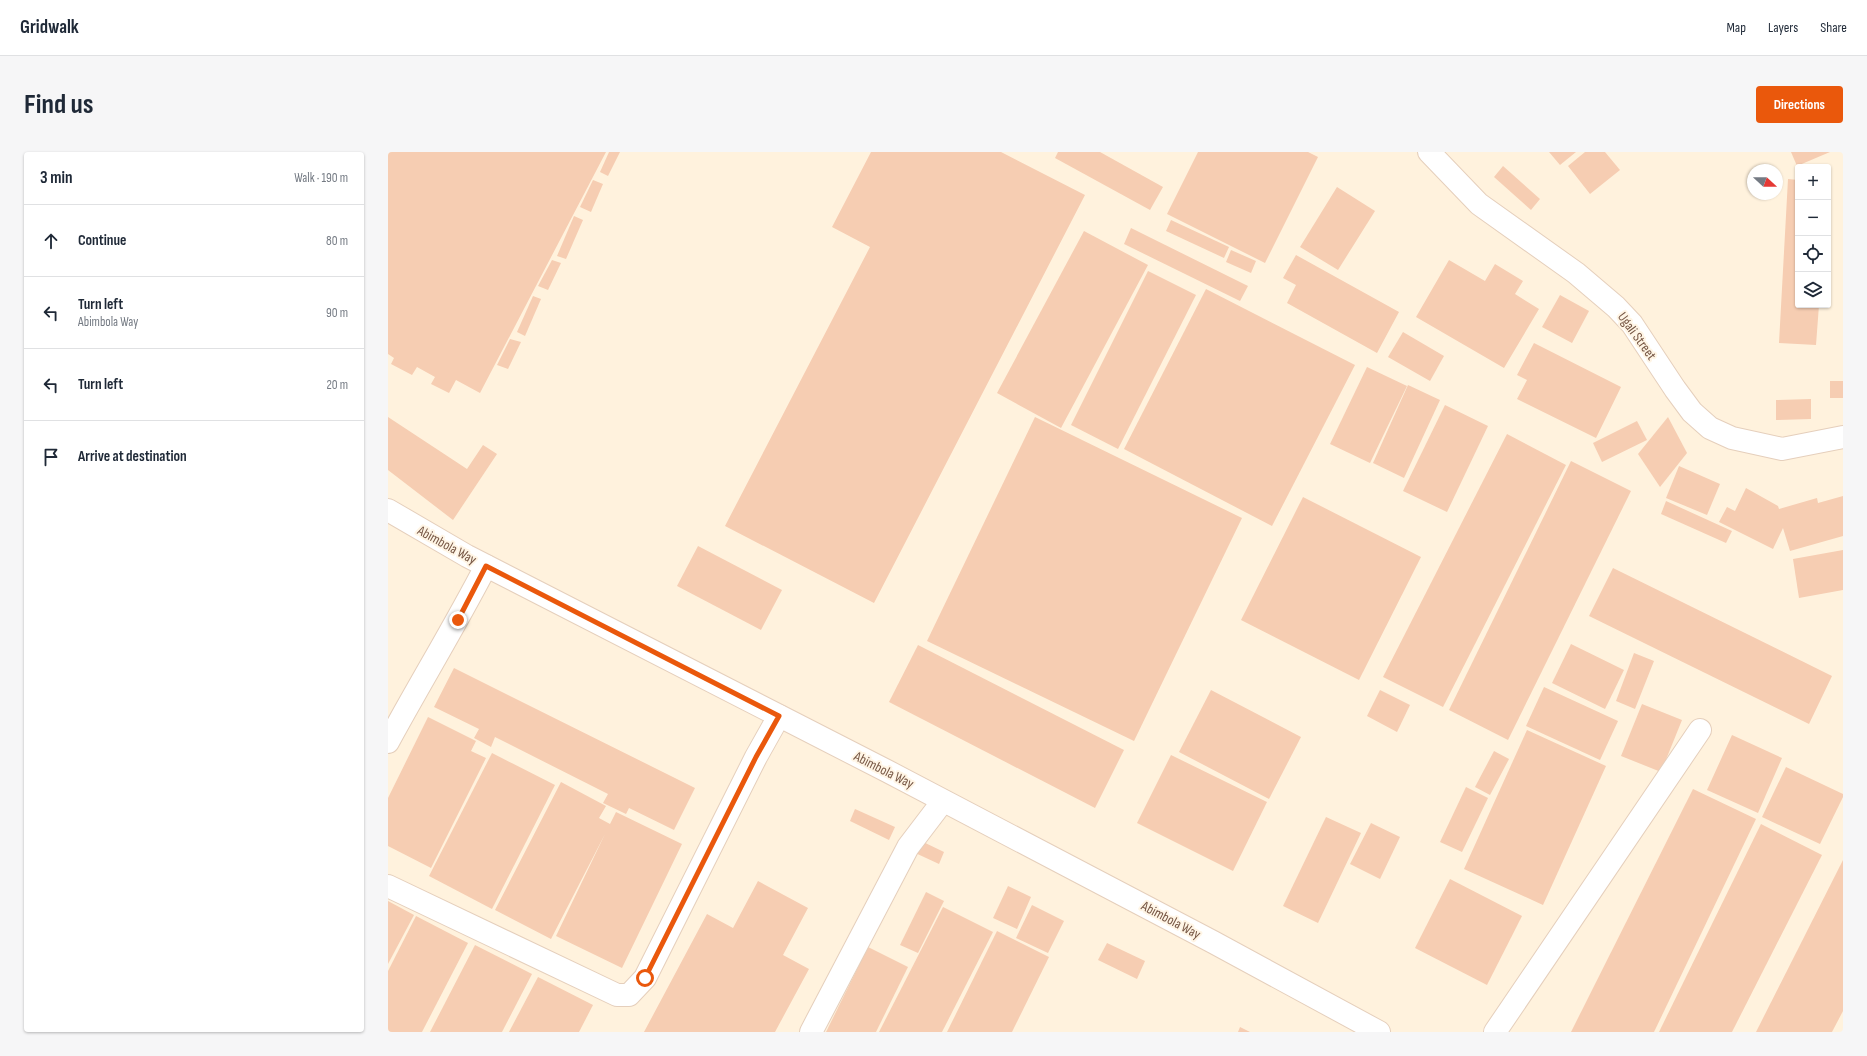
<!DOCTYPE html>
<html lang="en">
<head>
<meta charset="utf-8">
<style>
  body { margin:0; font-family:"Sofia Sans Condensed",sans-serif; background:#f6f6f7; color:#1f2937 }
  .controls { position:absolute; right:12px; top:12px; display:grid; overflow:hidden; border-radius:4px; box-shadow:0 1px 3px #0004 }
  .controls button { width:36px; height:36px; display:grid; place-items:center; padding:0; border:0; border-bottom:1px solid #e0e1e3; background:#fff; color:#1f2937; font:20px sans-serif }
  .compass { position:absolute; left:1359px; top:12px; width:36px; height:36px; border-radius:50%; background:#fff; box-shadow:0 1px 3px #0004; rotate:111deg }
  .stop { position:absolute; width:12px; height:12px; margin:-9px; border:3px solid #ea580c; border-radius:50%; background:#fff }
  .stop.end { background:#ea580c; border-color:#fff; box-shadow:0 1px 4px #0008 }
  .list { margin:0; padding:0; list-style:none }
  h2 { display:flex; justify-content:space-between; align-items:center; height:52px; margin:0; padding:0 16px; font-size:17px }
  h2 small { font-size:13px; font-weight:400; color:#747a83 }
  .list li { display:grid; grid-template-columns:26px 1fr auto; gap:12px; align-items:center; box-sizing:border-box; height:72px; padding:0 16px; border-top:1px solid #e0e1e3 }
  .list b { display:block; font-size:15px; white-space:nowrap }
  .list p { margin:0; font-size:13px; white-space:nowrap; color:#747a83 }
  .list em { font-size:13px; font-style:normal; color:#747a83 }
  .icon { flex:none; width:22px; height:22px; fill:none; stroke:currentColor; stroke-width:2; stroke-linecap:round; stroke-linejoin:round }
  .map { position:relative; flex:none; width:1455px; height:880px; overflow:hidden; border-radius:4px }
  header { display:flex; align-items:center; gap:24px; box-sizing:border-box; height:56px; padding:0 20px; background:#fff; border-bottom:1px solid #e0e1e3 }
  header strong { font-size:19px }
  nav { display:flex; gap:22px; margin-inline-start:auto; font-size:14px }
  .intro { display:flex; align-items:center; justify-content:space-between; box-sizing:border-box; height:96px; padding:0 24px }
  h1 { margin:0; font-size:28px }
  .button { padding:10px 18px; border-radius:4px; background:#ea580c; color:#fff; font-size:14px; font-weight:700 }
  main { display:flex; gap:24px; padding:0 24px }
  aside { flex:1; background:#fff; border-radius:4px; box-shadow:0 1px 3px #0004 }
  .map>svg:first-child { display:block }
  .building { fill:#f6cdb2 }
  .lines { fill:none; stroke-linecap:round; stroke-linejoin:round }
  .minor-casing { stroke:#e5cfbc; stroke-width:24 }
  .minor { stroke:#fff; stroke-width:22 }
  .route { stroke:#ea580c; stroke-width:5 }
  .labels { text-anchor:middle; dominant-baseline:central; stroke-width:4; stroke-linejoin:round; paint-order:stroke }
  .street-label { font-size:14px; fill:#765644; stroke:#fff5e5 }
</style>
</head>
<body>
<header>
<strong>Gridwalk</strong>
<nav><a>Map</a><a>Layers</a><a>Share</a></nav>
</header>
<div class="intro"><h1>Find us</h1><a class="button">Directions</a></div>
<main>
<aside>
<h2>3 min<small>Walk · 190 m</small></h2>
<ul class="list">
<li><svg class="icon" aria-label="ahead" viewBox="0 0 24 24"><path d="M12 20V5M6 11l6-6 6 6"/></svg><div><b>Continue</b></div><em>80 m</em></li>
<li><svg class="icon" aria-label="left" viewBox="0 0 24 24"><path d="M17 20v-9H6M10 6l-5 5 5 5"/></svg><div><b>Turn left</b><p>Abimbola Way</p></div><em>90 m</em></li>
<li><svg class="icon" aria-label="left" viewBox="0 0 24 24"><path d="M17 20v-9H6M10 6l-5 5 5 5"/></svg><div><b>Turn left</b></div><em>20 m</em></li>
<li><svg class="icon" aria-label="arrive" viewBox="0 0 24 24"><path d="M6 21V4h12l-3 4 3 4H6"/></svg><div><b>Arrive at destination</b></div></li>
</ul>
</aside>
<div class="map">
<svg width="1455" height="880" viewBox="0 0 1455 880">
  <rect width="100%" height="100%" fill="#fff2dd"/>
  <g class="building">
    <path d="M0 0H218L92 241 68 228 61 241 43 232 47 225 29 215 24 223 3 212 6 206 0 202Z"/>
    <path d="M221 0H232L220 24 212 20Z"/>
    <path d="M483 0H613L697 43 486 451 337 374 482 95 444 75Z"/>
    <path d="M670 0H712L775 35 762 58 667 6Z"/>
    <path d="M810 0H920L930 5 877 111 779 62Z"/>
    <path d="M1161 0H1188L1172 13Z"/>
    <path d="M1197 0H1217L1232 18 1202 42 1180 14Z"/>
    <path d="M1403 0H1442L1409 14Z"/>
    <path d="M1115 14 1152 47 1143 58 1106 25Z"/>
    <path d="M1400 27 1410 28V153H1431L1428 193 1391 191Z"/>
    <path d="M205 28 215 32 203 60 192 55Z"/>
    <path d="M949 35 987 59 950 118 912 95Z"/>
    <path d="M186 64 195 68 178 107 169 104Z"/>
    <path d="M783 68 841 95 836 106 778 79Z"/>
    <path d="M743 76 860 134 852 149 736 92Z"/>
    <path d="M696 79 760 113 673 276 609 241Z"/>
    <path d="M843 98 868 109 863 121 838 110Z"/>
    <path d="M908 103 1011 160 989 201 899 151 908 133 895 126Z"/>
    <path d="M164 108 173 111 160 138 150 134Z"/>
    <path d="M1061 108 1097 129 1107 112 1135 129 1127 142 1151 157 1116 216 1028 165Z"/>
    <path d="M760 119 808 143 730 297 683 273Z"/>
    <path d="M818 137 967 213 884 374 736 297Z"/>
    <path d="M1172 143 1201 159 1184 191 1154 175Z"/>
    <path d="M145 144 153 147 137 184 129 180Z"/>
    <path d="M1015 180 1056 204 1042 229 1000 205Z"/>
    <path d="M122 187 133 190 120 217 109 213Z"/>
    <path d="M1146 191 1233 235 1208 286 1129 247 1139 228 1129 223Z"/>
    <path d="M979 215 1019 234 982 311 942 292Z"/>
    <rect x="1442" y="229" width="13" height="17"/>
    <path d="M1020 233 1052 248 1016 326 985 311Z"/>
    <path d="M1423 247V267L1388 268V248Z"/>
    <path d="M1057 253 1100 274 1059 360 1015 339Z"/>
    <path d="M0 265 79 317 95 293 109 302 65 368 0 318Z"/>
    <path d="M647 265 854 366 746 589 539 489Z"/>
    <path d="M1280 265 1299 301 1272 335 1250 302Z"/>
    <path d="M1249 269 1259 288 1214 310 1205 291Z"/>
    <path d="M1119 282 1178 313 1055 555 995 525Z"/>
    <path d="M1183 309 1243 339 1120 588 1061 558Z"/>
    <path d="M1291 314 1332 332 1319 363 1278 346Z"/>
    <path d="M1358 336 1390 354 1391 357 1429 346 1430 351 1455 344V384L1402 399 1395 376 1385 397 1331 370 1339 355 1347 359Z"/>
    <path d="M915 345 1033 405 971 528 853 468Z"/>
    <path d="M1278 349 1344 379 1338 391 1273 362Z"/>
    <path d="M310 394 394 438 373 478 289 434Z"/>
    <path d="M1455 398V438L1411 446 1405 407Z"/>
    <path d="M1225 416 1444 524 1421 572 1201 464Z"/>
    <path d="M1183 492 1236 518 1217 557 1164 531Z"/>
    <path d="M530 493 736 598 707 656 501 550Z"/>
    <path d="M1246 501 1266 509 1247 557 1228 549Z"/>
    <path d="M66 516 307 636 286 678 241 656 238 662 215 651 220 642 107 585 103 595 86 586 91 577 46 555Z"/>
    <path d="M1156 535 1230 569 1212 608 1138 574Z"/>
    <path d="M823 538 913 585 881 647 791 600Z"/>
    <path d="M992 538 1022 553 1009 580 979 564Z"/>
    <path d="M1254 552 1294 568 1273 620 1233 604Z"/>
    <path d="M40 565 88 589 83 599 98 606 43 716 0 694V646Z"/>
    <path d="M1139 578 1218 614 1155 753 1076 717Z"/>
    <path d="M1344 583 1394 606 1370 661 1319 638Z"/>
    <path d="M1106 599 1121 607 1102 643 1087 635Z"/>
    <path d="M104 601 167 633 104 757 41 724Z"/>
    <path d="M783 603 879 650 845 719 749 671Z"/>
    <path d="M1398 615 1455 642V645L1432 692 1374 665Z"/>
    <path d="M173 630 218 654 211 666 222 672 228 660 294 692 234 816 168 784 217 682 163 787 107 758Z"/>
    <path d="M1078 635 1100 646 1074 700 1052 690Z"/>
    <path d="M1305 637 1368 667 1266 880H1183Z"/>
    <path d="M467 657 507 675 501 688 462 669Z"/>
    <path d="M938 665 973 681 930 771 895 754Z"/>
    <path d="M983 671 1012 685 992 727 962 712Z"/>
    <path d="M1373 672 1434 703 1344 880H1271Z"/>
    <path d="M529 687 556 700 551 712 523 699Z"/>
    <path d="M1455 708V859L1444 880H1368Z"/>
    <path d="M1062 727 1134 764 1099 833 1027 796Z"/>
    <path d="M370 729 420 756 395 803 421 817 387 880H256L319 762 345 776Z"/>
    <path d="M620 734 643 745 629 777 605 766Z"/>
    <path d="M538 740 556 749 530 801 512 793Z"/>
    <path d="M0 749 26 763 0 812Z"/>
    <path d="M644 753 676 769 660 801 628 786Z"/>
    <path d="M555 755 605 780 554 880H491Z"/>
    <path d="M28 764 80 791 34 880H0V819Z"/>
    <path d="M609 779 661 805 624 880H559Z"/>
    <path d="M719 791 757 809 749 827 710 808Z"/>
    <path d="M87 793 144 822 114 880H42Z"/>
    <path d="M480 795 520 815 488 880H438Z"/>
    <path d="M150 825 205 853 191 880H121Z"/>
    <path d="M852 875 862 880H850Z"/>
  </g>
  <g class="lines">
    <g class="minor-casing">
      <g id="minor">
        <path d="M1041 0 1091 52 1188 121 1228 155 1244 172 1287 237 1304 260 1322 276 1344 286 1394 297 1455 285"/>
        <path d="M0 358 79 404 499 619 825 790 991 880"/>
        <path d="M0 590C32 531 67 474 98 414"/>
        <path d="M0 734 229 843H241L257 826 368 605 391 564"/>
        <path d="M423 880 520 695 555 649"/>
        <path d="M1107 880 1312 578"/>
      </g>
    </g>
    <use href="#minor" class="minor"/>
  </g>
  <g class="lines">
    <path class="route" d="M70 468 98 414 391 564 368 605 257 826"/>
  </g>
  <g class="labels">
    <g class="street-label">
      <text transform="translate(1249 184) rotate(54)">Ugali Street</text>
      <text transform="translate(59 393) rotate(29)">Abimbola Way</text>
      <text transform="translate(496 618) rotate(27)">Abimbola Way</text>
      <text transform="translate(783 768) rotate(28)">Abimbola Way</text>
    </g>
  </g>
</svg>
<div class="controls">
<button>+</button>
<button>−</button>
<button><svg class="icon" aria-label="locate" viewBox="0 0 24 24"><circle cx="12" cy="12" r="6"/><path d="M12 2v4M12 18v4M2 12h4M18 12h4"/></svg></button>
<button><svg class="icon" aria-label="layers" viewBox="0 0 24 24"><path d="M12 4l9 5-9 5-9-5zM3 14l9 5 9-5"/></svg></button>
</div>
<svg class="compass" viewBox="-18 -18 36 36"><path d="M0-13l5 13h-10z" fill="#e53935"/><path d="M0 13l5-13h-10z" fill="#747a83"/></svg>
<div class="stop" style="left:257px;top:826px"></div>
<div class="stop end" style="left:70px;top:468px"></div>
</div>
</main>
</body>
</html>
